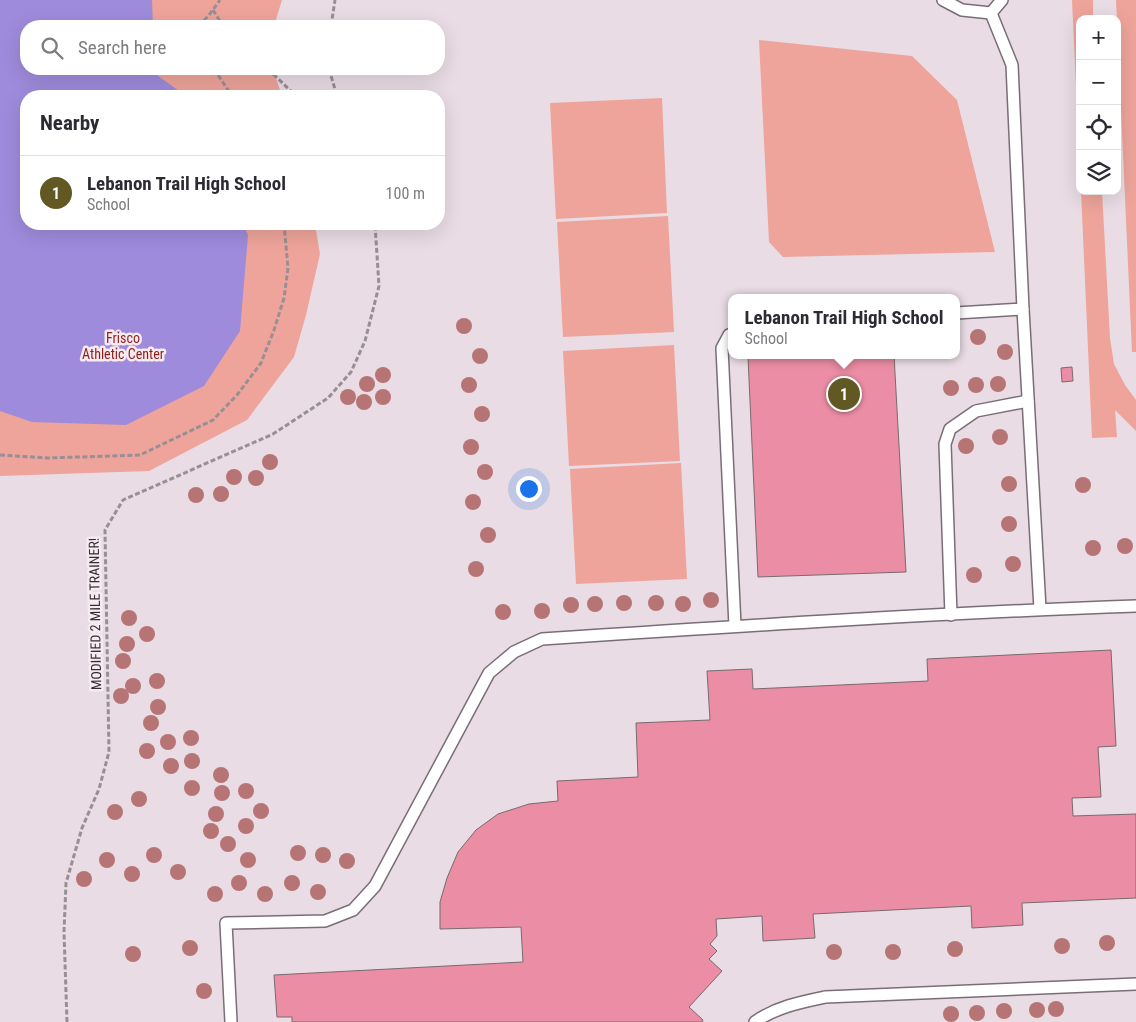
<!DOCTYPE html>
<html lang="en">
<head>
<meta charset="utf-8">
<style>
  body { margin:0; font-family:"Roboto Condensed",sans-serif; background:#f7f7f7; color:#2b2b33 }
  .controls { position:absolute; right:15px; top:15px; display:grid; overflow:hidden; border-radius:10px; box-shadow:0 5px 20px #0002 }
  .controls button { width:45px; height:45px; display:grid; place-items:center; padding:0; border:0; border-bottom:1px solid #e1e1e2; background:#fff; color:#2b2b33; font:25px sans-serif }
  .you { position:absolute; left:528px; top:488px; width:18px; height:18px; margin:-12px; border:4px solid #fff; border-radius:50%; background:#1a73e8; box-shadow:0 0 0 8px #1a73e833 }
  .badge { display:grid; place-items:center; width:32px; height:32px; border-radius:50%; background:#615824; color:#fff; font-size:16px; font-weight:700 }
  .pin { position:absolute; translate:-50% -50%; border:2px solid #fff; box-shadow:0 1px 5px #0006 }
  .popup { position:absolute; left:728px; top:294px; width:232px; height:65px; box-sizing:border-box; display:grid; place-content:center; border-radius:10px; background:#fff; filter:drop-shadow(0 1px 4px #0005); font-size:16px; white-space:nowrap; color:#7c7c81 }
  .popup b { font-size:19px; color:#2b2b33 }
  .popup::after { content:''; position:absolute; left:50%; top:100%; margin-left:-10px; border:10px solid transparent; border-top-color:#fff }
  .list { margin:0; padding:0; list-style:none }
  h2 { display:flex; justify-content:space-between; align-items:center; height:65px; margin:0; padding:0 20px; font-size:21px }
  h2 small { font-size:16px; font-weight:400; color:#7c7c81 }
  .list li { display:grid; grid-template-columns:32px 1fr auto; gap:15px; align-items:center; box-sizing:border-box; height:75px; padding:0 20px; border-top:1px solid #e1e1e2 }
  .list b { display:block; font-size:19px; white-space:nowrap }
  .list p { margin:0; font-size:16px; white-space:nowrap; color:#7c7c81 }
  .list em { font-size:16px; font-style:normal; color:#7c7c81 }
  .icon { flex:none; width:28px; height:28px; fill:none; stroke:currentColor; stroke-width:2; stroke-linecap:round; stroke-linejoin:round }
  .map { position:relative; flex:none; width:1136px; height:1022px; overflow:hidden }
  .search { position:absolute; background:#fff; box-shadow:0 5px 20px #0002; left:20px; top:20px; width:425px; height:55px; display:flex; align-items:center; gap:12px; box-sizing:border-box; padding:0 18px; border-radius:20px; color:#7c7c81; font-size:19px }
  .panel { position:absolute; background:#fff; box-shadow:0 5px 20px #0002; left:20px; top:90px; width:425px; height:140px; border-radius:20px }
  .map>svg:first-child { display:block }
  .green { fill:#eea49a }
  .water { fill:#9e8bdb }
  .building { fill:#eb8da4; stroke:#786a6d }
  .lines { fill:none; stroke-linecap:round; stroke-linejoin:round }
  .service-casing { stroke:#796e75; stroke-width:14 }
  .path { stroke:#988f94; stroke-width:3; stroke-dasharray:5 2.5; stroke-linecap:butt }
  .service { stroke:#fff; stroke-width:11 }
  .tree { fill:#b67475 }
  .labels { text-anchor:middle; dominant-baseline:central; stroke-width:5; stroke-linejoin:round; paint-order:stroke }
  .park-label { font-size:14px; fill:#8d1f1a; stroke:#f7eaf1 }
  .street-label { font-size:14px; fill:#342f32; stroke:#f7eaf1 }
</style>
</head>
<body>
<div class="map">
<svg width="1136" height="1022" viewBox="0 0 1136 1022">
  <rect width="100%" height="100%" fill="#e9dce4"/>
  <g class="green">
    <path d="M0 0H282L274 26H26V69H273L282 96H26V224H315L320 254 306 315 294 357 247 420 149 471 0 476Z"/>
    <path d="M1072 0H1093V19H1080V172Z"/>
    <path d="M1116 0H1136V352H1132Z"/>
    <path d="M759 40 912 56 957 100 995 252 783 257 769 242Z"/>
    <path d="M662 98 667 213 556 219 550 103Z"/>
    <path d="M1081 191H1102L1110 338 1114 364 1125 385 1136 400V431L1115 410 1117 437 1092 438Z"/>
    <path d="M668 216 674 332 563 337 557 222Z"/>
    <path d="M674 345 680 461 569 466 563 351Z"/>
    <path d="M681 463 687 579 576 584 570 469Z"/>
  </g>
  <path class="water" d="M0 0H152L153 26H26V69H154V73L186 96H26V224H243L248 235 240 331 204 386 126 425 32 422 0 411Z"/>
  <g class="building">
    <path d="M788 355H894L906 572 758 577 748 357Z"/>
    <path d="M1072 367 1073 381 1062 382 1061 368Z"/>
    <path d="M1111 650 1116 746 1098 747 1101 797 1072 798 1073 816 1136 814V898L1022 903 1023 925 972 928 971 906 813 914 815 938 763 941 762 916 716 919 717 936 710 944 717 951 709 959 722 971 689 1007 703 1020 702 1022H292V1017H277L274 975 523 962 521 927 440 929V902L447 878 458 852 476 830 498 814 529 804 558 801 557 781 638 777 636 723 710 720 707 671 752 669 753 689 928 681 927 659Z"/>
  </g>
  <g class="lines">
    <g class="service-casing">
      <g id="service">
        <path d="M943 0 962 10 991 13"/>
        <path d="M991 13 1002 0"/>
        <path d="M1023 309 1040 609"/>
        <path d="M956 313 1023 309 1012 65 991 13"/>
        <path d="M732 334 729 335 722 348 735 626"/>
        <path d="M951 615 945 444 950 429 976 411 1028 401"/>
        <path d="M231 1022 226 923 325 921 353 910 375 886 489 673 514 652 542 639C740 626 938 613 1136 606"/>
        <path d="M755 1022C776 1007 801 1002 825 997L1136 984"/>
      </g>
    </g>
    <g class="path">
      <path d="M213 10 223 26"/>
      <path d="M199 26 209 15 220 0"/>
      <path d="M331 26 335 0"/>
      <path d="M214 69 232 96"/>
      <path d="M268 69 296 96"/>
      <path d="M329 69 337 96"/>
      <path d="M0 455 48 458 140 455 213 420 237 395 261 363 274 330 284 298 288 268 284 224"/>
      <path d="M67 1022 64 932 66 883 82 828 99 789 109 752 105 530 123 500 273 434 328 398 351 372 365 341 379 286 375 224"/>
    </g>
    <use href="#service" class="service"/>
  </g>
  <g class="tree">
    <circle cx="464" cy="326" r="8"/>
    <circle cx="978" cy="337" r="8"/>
    <circle cx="1005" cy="352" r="8"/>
    <circle cx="480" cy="356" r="8"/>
    <circle cx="383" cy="375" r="8"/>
    <circle cx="367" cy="384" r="8"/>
    <circle cx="998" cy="384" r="8"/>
    <circle cx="469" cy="385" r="8"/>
    <circle cx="976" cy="385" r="8"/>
    <circle cx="951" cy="388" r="8"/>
    <circle cx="348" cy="397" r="8"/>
    <circle cx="383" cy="397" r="8"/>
    <circle cx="364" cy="402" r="8"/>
    <circle cx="482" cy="414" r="8"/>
    <circle cx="1000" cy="437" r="8"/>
    <circle cx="966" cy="446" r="8"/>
    <circle cx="471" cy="447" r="8"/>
    <circle cx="270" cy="462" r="8"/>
    <circle cx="485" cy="472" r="8"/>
    <circle cx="234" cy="477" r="8"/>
    <circle cx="256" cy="478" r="8"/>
    <circle cx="1009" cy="484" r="8"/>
    <circle cx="1083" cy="485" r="8"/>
    <circle cx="221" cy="494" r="8"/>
    <circle cx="196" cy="495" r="8"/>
    <circle cx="473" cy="502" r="8"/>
    <circle cx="1009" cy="524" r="8"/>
    <circle cx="488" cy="535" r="8"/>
    <circle cx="1125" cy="546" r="8"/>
    <circle cx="1093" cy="548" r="8"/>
    <circle cx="1013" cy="564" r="8"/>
    <circle cx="476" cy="569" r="8"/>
    <circle cx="974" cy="575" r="8"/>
    <circle cx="711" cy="600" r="8"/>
    <circle cx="624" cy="603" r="8"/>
    <circle cx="656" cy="603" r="8"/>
    <circle cx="595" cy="604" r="8"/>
    <circle cx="683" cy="604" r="8"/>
    <circle cx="571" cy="605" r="8"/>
    <circle cx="542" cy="611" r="8"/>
    <circle cx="503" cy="612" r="8"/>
    <circle cx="129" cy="618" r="8"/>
    <circle cx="147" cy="634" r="8"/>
    <circle cx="127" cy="644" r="8"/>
    <circle cx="123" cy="661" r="8"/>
    <circle cx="157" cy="681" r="8"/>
    <circle cx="133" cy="686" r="8"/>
    <circle cx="121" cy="696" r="8"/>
    <circle cx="158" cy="707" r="8"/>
    <circle cx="151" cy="723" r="8"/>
    <circle cx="191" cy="738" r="8"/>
    <circle cx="168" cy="742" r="8"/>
    <circle cx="147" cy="751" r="8"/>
    <circle cx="192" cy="761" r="8"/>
    <circle cx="171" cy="766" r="8"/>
    <circle cx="221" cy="775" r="8"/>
    <circle cx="192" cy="788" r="8"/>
    <circle cx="246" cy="791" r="8"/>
    <circle cx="222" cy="793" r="8"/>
    <circle cx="139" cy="799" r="8"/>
    <circle cx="261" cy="811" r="8"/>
    <circle cx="115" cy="812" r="8"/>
    <circle cx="216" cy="814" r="8"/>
    <circle cx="246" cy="826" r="8"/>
    <circle cx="211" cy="831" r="8"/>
    <circle cx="228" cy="844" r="8"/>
    <circle cx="298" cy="853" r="8"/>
    <circle cx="154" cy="855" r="8"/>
    <circle cx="323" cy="855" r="8"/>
    <circle cx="107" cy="860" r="8"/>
    <circle cx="248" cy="860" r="8"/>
    <circle cx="347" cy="861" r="8"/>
    <circle cx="178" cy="872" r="8"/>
    <circle cx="132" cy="874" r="8"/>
    <circle cx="84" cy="879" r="8"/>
    <circle cx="239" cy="883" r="8"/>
    <circle cx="292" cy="883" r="8"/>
    <circle cx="318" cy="892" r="8"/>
    <circle cx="215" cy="894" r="8"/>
    <circle cx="265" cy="894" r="8"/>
    <circle cx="1107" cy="943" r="8"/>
    <circle cx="1062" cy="946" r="8"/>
    <circle cx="190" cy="948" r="8"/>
    <circle cx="955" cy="949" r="8"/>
    <circle cx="834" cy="952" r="8"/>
    <circle cx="893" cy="952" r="8"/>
    <circle cx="133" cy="954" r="8"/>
    <circle cx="204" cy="991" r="8"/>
    <circle cx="1056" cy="1009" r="8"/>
    <circle cx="1037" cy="1010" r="8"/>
    <circle cx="1004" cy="1011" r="8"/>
    <circle cx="977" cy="1013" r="8"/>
    <circle cx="951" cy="1014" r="8"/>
  </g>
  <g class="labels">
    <g class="park-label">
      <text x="123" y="338">Frisco<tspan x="123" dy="16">Athletic Center</tspan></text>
    </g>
    <g class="street-label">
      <text transform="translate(95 614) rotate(-91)">MODIFIED 2 MILE TRAINER!</text>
    </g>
  </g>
</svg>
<div class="controls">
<button>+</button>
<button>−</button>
<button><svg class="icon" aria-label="locate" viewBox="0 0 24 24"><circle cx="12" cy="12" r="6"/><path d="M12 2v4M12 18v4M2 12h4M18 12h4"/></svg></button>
<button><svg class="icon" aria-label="layers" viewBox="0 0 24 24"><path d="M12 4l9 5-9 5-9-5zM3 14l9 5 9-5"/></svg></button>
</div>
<div class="you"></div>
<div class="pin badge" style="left:844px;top:394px">1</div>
<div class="popup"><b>Lebanon Trail High School</b>School</div>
<div class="search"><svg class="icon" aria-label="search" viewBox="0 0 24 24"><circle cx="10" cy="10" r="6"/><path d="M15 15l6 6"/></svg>Search here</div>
<section class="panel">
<h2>Nearby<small></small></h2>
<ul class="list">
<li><span class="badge">1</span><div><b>Lebanon Trail High School</b><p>School</p></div><em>100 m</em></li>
</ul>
</section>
</div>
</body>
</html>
